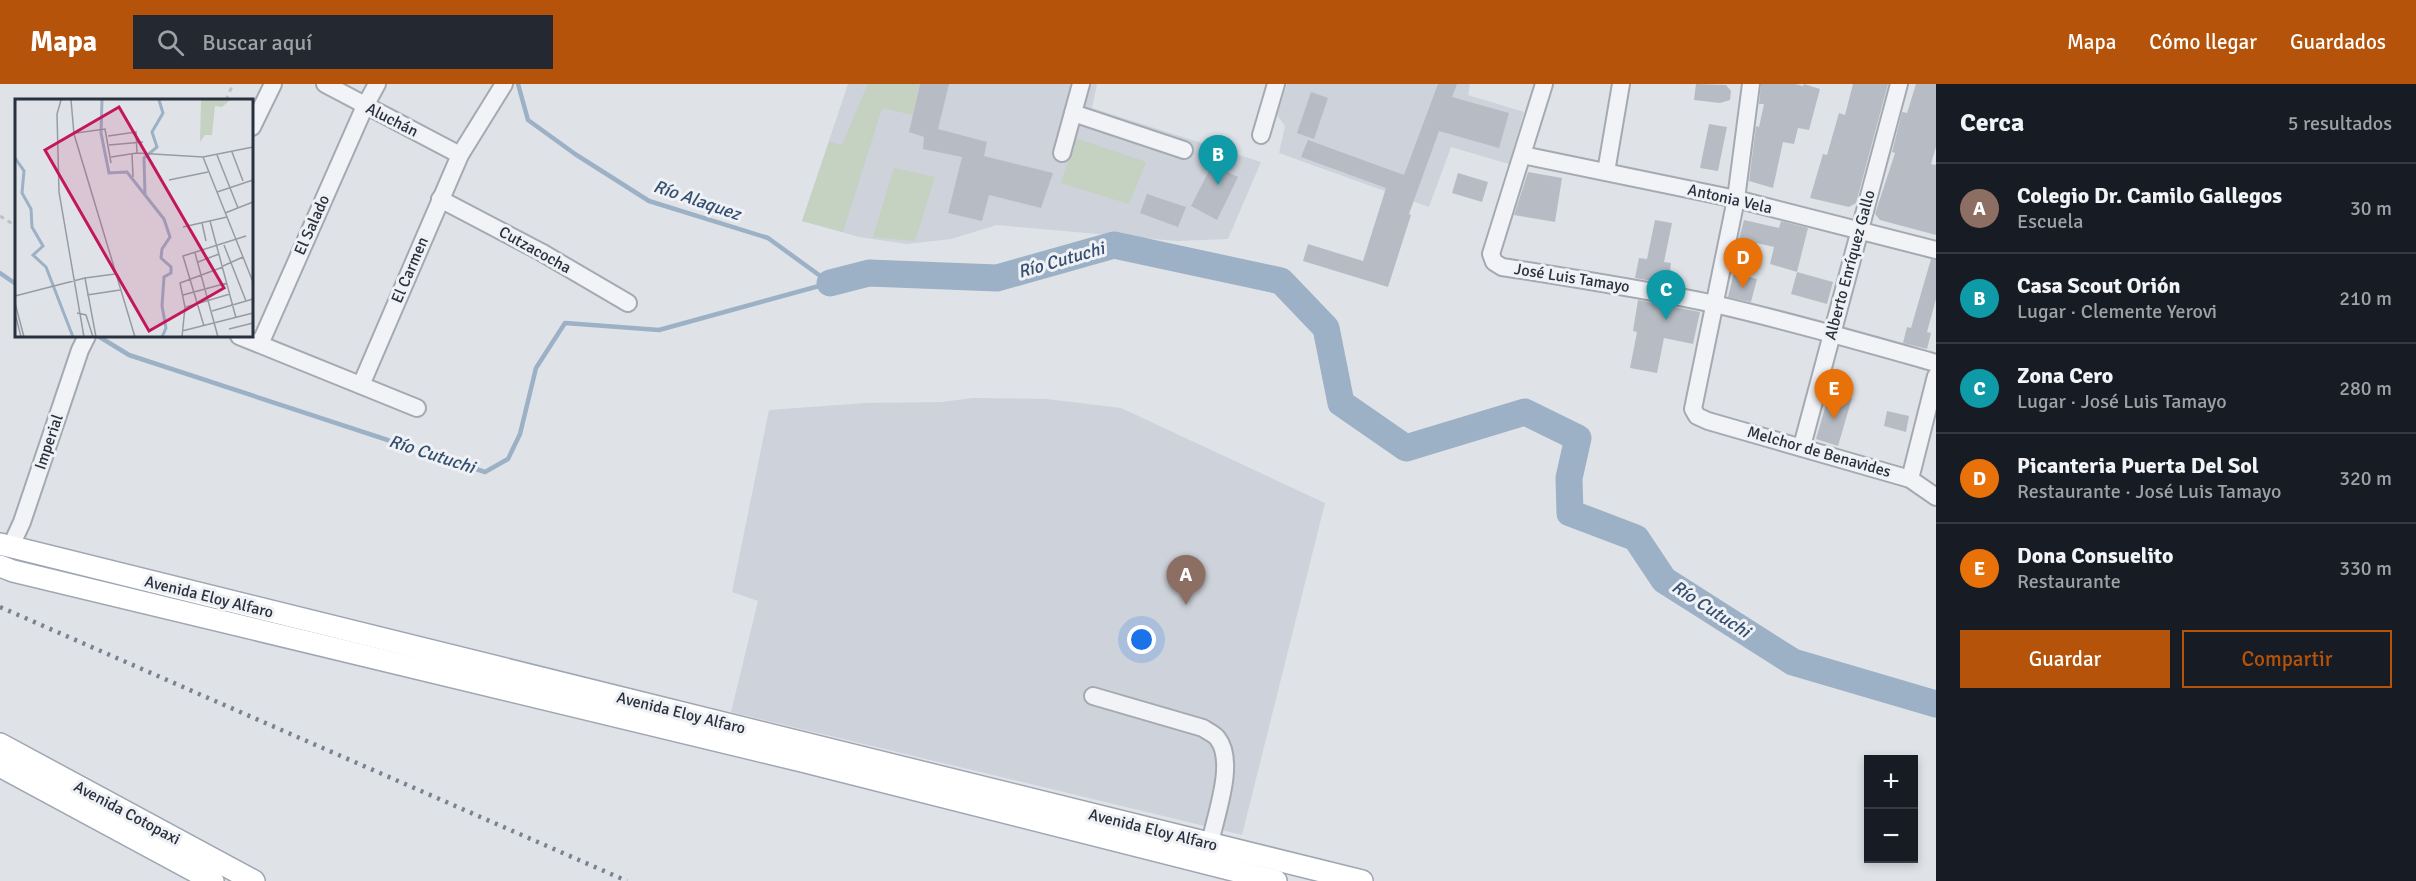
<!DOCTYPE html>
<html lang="es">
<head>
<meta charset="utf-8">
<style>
  body { margin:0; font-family:Signika,sans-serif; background:#242831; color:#f1f3f6 }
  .controls { position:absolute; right:18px; bottom:18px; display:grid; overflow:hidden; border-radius:0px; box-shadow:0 3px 9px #0003 }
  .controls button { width:54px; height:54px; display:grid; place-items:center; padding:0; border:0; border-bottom:2px solid #363941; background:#171b24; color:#f1f3f6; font:30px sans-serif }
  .you { position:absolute; left:1142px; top:556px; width:21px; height:21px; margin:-15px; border:4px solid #fff; border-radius:50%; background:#1a73e8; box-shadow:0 0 0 9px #1a73e833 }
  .badge { display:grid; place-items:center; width:39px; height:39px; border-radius:50%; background:#b45309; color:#fff; font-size:20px; font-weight:700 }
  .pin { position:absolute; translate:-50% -50px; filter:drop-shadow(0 2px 3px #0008) }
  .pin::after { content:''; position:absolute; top:32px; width:21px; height:18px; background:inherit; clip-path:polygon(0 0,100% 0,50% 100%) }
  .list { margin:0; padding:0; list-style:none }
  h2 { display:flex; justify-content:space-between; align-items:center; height:78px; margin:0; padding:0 24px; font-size:26px }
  h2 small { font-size:20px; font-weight:400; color:#9ea1a6 }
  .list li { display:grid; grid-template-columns:39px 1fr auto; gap:18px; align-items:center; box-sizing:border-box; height:90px; padding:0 24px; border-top:2px solid #363941 }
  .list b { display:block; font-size:22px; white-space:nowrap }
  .list p { margin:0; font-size:20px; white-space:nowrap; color:#9ea1a6 }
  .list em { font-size:20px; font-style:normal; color:#9ea1a6 }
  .actions { display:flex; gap:12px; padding:18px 24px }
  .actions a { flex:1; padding:14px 0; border:2px solid #b45309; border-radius:0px; text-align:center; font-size:21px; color:#b45309 }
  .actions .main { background:#b45309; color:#fff }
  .icon { flex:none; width:33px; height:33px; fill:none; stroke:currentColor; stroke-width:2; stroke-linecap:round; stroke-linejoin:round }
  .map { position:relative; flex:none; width:1936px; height:797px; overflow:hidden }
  header { display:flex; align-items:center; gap:36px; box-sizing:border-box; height:84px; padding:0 30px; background:#b45309; color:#fff }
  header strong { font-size:28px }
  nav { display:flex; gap:33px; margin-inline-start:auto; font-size:21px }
  .search { width:420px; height:54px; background:#242831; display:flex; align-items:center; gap:15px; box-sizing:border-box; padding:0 21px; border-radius:0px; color:#9ea1a6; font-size:22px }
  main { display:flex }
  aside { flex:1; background:#171b24 }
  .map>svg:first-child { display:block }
  .built { fill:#ced2da }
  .green { fill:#c5d1c1 }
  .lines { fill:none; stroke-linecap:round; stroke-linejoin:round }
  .stream { stroke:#9cb0c6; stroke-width:4.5 }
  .river { stroke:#9cb0c6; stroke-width:27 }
  .building { fill:#b7bcc4 }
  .minor-casing { stroke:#a5aab2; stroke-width:20 }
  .major-casing { stroke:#9fa7b3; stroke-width:24 }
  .path { stroke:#bec1c6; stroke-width:3; stroke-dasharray:4.5 4.5; stroke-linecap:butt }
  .minor { stroke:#f2f3f6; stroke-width:16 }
  .major { stroke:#fff; stroke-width:21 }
  .rail { stroke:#7a8291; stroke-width:4.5; stroke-dasharray:3 6; stroke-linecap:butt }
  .labels { text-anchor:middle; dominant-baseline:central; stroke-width:6; stroke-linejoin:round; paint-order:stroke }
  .street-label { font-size:16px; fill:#29313e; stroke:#eff1f5 }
  .water-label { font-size:18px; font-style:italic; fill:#354f70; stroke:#eff1f5 }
  .inset-river { fill:none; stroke:#9cb0c6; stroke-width:3 }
  .inset-road { fill:none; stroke:#969ca4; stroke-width:1.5 }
  .view { fill:#c2185b; fill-opacity:0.15; stroke:#c2185b; stroke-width:3 }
  .inset-edge { fill:none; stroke:#29313e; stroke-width:3 }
</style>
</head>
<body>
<header>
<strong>Mapa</strong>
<div class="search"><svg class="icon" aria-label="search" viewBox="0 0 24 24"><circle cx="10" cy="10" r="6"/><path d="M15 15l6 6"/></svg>Buscar aquí</div>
<nav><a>Mapa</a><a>Cómo llegar</a><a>Guardados</a></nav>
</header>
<main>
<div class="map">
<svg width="1936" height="797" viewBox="0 0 1936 797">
  <rect width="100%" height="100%" fill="#dfe3e8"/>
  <g class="built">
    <path d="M848 0H1097L1092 24 1261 78 1228 155 1176 157 997 141 951 155 907 160 859 153 802 137Z"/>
    <path d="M1287 0H1470L1468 11 1524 28 1509 80 1451 63 1429 123 1279 69 1285 42 1277 31Z"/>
    <path d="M973 314 1047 315 1121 324 1325 419 1242 751 731 628 758 517 732 508 769 326 865 319 942 318Z"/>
  </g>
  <g class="green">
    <path d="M868 0H919L913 31 882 24 843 148 802 137 829 58 842 61Z"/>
    <path d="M1075 54 1146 78 1129 120 1061 99Z"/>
    <path d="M894 84 935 93 915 157 873 153Z"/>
  </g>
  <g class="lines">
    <g class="stream">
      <path d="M518 0 528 36 575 70 649 117 768 154 830 199"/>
      <path d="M0 189 16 200"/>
      <path d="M98 252 129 271 485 388 508 375 520 350 536 284 565 239 659 246 830 199"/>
    </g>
    <path class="river" d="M830 199 869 189 997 194 1114 161 1281 197 1326 244 1341 319 1406 364 1525 328 1578 354 1569 394 1570 429 1636 454 1664 496 1793 578 1936 620"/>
  </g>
  <g class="building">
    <path d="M920 0H949L938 45 987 58 984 72 1053 89 1041 124 989 111 982 137 948 129 962 73 923 65 924 53 909 48Z"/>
    <path d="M1438 0H1457L1452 13 1509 29 1499 64 1439 47 1409 130 1411 131 1388 203 1303 177 1308 160 1363 177 1386 104 1301 73 1308 56 1404 91Z"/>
    <path d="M1696 0 1726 1 1731 7 1730 16 1720 19 1694 16Z"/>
    <path d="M1761 0H1795L1803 2 1804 0 1820 5 1809 46 1798 44 1794 60 1783 58 1773 104 1749 97 1756 42 1759 43 1764 20H1759Z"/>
    <path d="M1853 0H1888L1856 119 1849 123 1810 114 1823 70 1827 71 1839 29 1845 31Z"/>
    <path d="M1916 0H1936V63L1931 80 1936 81V151L1880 136 1875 130 1895 69 1892 68 1902 28 1907 29Z"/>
    <path d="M1311 8 1328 14 1314 55 1297 49Z"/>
    <path d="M1709 40 1727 43 1718 87 1700 84Z"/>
    <path d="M1212 81 1238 93 1217 136 1191 122Z"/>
    <path d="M1528 88 1562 94 1555 138 1514 131Z"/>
    <path d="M1458 89 1488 98 1482 118 1452 109Z"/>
    <path d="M1147 110 1186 123 1178 143 1140 129Z"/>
    <path d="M1655 136 1672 139 1664 178 1671 179 1668 200 1635 194 1639 174 1647 175Z"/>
    <path d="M1744 136 1779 144 1781 137 1808 144 1797 188 1833 198 1827 220 1791 210 1797 188 1770 180 1774 163 1739 155Z"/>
    <path d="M1931 175 1936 176V215L1927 248 1931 249 1927 265 1903 259 1907 243 1911 244Z"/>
    <path d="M1734 189 1757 195 1751 218 1728 213Z"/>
    <path d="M1638 216 1700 228 1693 260 1664 254 1657 289 1630 284 1637 248 1633 247Z"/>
    <path d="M1830 307 1852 314 1838 362 1816 355Z"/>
    <path d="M1887 327 1909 332 1906 348 1884 342Z"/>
  </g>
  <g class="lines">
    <g class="minor-casing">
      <g id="minor">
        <path d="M325 0 460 71"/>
        <path d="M1544 0 1491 170 1494 178 1502 183C1573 194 1644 205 1714 220 1789 237 1862 258 1936 279"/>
        <path d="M1751 0 1736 115 1693 325 1697 332 1708 337 1910 395 1936 413"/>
        <path d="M1073 29 1184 66"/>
        <path d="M252 43 273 0"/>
        <path d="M1261 51 1276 0"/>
        <path d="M1062 69 1081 0"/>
        <path d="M1523 71 1736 115 1936 166"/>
        <path d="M1606 88 1621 0"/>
        <path d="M440 115 541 168 628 219"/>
        <path d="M239 252 417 324"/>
        <path d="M260 260 365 22 377 0"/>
        <path d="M361 301 460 71 504 0"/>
        <path d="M1802 362 1899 0"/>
        <path d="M1910 395 1936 292"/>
        <path d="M10 464 22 438 80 266 87 252"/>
        <path d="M1093 612 1203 644C1207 647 1215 650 1218 655 1236 679 1215 732 1210 760"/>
      </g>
    </g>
    <g class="major-casing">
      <g id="major">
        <path d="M0 460 1362 797"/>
        <path d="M0 482 13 487 802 677 1276 797"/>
        <path d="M0 660 254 797"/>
        <path d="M0 682 213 797"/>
      </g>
    </g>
    <g class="path">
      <path d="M226 16 233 0"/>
      <path d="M0 132 16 142"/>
    </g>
    <use href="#minor" class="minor"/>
    <use href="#major" class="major"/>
    <path class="rail" d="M0 523 627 797"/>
  </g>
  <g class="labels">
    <g class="street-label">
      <text transform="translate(392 36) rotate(27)">Aluchán</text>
      <text transform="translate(1730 115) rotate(13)">Antonia Vela</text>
      <text transform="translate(312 141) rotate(-66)">El Salado</text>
      <text transform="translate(535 166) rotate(29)">Cutzacocha</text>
      <text transform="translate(1850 181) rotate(-75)">Alberto Enríquez Gallo</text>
      <text transform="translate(410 186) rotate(-67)">El Carmen</text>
      <text transform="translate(1572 194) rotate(9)">José Luis Tamayo</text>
      <text transform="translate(49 358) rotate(-71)">Imperial</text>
      <text transform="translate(1819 368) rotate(16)">Melchor de Benavides</text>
      <text transform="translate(209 513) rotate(14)">Avenida Eloy Alfaro</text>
      <text transform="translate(681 629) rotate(14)">Avenida Eloy Alfaro</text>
      <text transform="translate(127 729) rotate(28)">Avenida Cotopaxi</text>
      <text transform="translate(1153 746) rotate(14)">Avenida Eloy Alfaro</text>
    </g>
    <g class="water-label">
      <text transform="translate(697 116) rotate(19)">Río Alaquez</text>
      <text transform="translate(1061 176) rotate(-16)">Río Cutuchi</text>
      <text transform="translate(432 370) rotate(18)">Río Cutuchi</text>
      <text transform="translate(1711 525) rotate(33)">Río Cutuchi</text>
    </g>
  </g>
  <g transform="translate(15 15)">
    <rect width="238" height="238" fill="#dfe3e8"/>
    <path d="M186 1H215L207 8 200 7 197 36H190L185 43Z" fill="#c5d1c1"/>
    <path class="inset-river" d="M87 1 86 34 94 74 112 73 130 96M0 59 9 72 7 94 16 110 17 128 28 147 18 156 31 168 58 238M130 96 129 59 142 48 137 33 148 14 144 1M130 96 149 120 155 138 147 150 146 159 156 168V174L149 178 147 207 151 229 147 238"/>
    <path class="inset-road" d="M46 1 42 15 44 93 69 238M56 1 59 35 120 238M61 34 90 30 96 64M93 37 121 33 122 54M94 46 128 43M217 53 228 82M117 55 118 78M202 56 223 109M96 58 122 54 188 58 238 48M188 58 238 183M154 81 193 73M202 93 238 81M210 114 238 103M195 122 221 219M187 124 191 142M168 128 212 118M209 146 231 202M180 154 203 238M183 163 204 155M208 167 228 158M70 179 100 175M72 196 105 191M168 196 212 184M0 197 70 179 81 238M0 204 9 238M171 208 215 195M197 212 238 200M0 214 6 238M62 214 71 216 78 238M189 227 168 157 231 137M214 230 238 224M167 232 238 214M167 238 170 208 165 184 208 168"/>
    <path class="view" d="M104 8 209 189 134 232 30 51Z"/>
    <rect width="238" height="238" class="inset-edge"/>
  </g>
</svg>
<div class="controls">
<button>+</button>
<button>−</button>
</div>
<div class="you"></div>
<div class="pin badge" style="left:1186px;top:521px;background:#8d6e63">A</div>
<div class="pin badge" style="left:1218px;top:101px;background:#0f9aa8">B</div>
<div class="pin badge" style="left:1666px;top:236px;background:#0f9aa8">C</div>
<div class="pin badge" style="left:1743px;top:204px;background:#e8710a">D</div>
<div class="pin badge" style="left:1834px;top:335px;background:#e8710a">E</div>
</div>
<aside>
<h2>Cerca<small>5 resultados</small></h2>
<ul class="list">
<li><span class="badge" style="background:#8d6e63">A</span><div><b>Colegio Dr. Camilo Gallegos</b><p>Escuela</p></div><em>30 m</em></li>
<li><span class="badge" style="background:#0f9aa8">B</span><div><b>Casa Scout Orión</b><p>Lugar · Clemente Yerovi</p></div><em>210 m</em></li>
<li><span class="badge" style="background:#0f9aa8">C</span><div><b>Zona Cero</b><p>Lugar · José Luis Tamayo</p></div><em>280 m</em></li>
<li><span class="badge" style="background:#e8710a">D</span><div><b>Picanteria Puerta Del Sol</b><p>Restaurante · José Luis Tamayo</p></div><em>320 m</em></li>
<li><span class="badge" style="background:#e8710a">E</span><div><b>Dona Consuelito</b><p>Restaurante</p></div><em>330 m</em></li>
</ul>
<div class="actions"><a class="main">Guardar</a><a>Compartir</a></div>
</aside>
</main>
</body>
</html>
